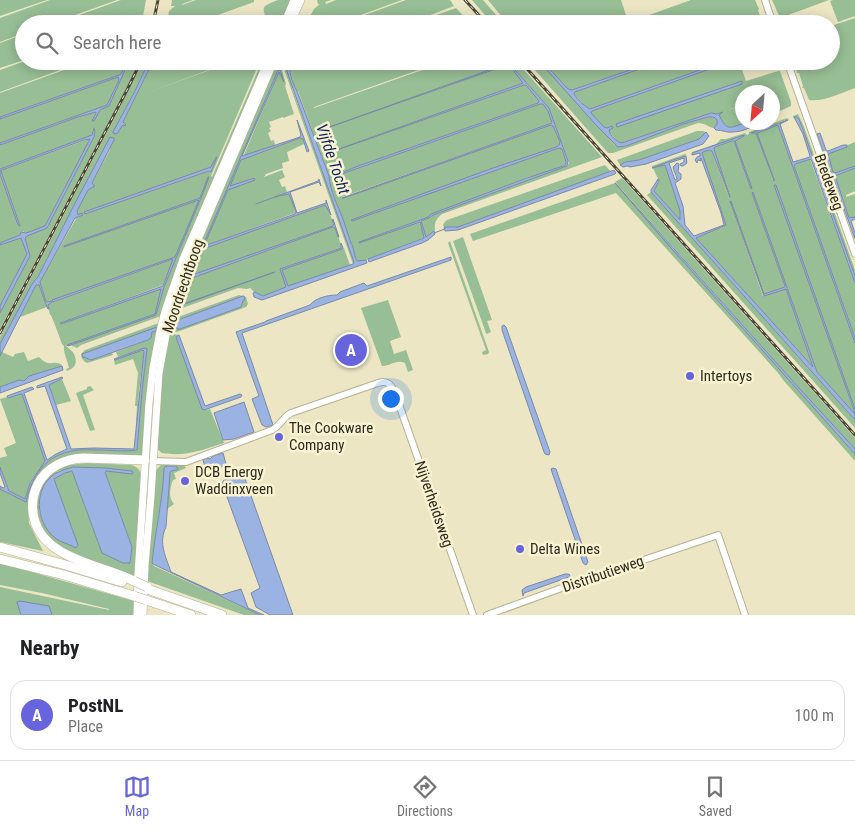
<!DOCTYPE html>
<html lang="en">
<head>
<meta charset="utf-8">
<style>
  body { margin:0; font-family:"Roboto Condensed",sans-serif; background:#f2f2f2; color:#202124 }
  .compass { position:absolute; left:735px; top:85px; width:45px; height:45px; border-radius:50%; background:#fff; box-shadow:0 2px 12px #0003; rotate:206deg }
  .you { position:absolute; left:390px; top:398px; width:18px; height:18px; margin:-12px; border:4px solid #fff; border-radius:50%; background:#1a73e8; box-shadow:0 0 0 8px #1a73e833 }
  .badge { display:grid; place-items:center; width:32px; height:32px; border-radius:50%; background:#6764dd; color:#fff; font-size:16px; font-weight:700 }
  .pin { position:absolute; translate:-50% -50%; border:2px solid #fff; box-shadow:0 1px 5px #0006 }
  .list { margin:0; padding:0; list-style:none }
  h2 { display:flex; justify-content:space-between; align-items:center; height:65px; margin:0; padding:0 20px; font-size:21px }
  h2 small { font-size:16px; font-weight:400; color:#757577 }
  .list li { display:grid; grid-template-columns:32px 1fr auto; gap:15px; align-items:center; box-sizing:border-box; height:70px; margin:0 10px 10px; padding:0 10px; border:1px solid #e0e0e0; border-radius:15px }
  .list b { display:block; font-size:19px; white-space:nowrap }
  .list p { margin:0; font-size:16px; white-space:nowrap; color:#757577 }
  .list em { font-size:16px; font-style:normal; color:#757577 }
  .icon { flex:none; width:28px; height:28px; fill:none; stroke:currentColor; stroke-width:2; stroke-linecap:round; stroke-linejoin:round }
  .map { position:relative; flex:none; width:855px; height:615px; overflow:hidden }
  .search { position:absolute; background:#fff; box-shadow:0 2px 12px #0003; left:15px; right:15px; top:15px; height:55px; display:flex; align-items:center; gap:12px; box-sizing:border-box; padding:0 18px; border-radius:28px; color:#757577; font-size:19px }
  .sheet { height:145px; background:#fff }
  nav { display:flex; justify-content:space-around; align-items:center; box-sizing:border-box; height:70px; border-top:1px solid #e0e0e0; background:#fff; font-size:14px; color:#757577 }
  nav a { display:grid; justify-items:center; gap:2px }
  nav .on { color:#6764dd }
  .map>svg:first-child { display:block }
  .green { fill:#97be95; fill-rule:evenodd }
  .water { fill:#9bb3e2; stroke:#7a8aa7 }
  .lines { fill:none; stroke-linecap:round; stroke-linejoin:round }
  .stream { stroke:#7a8aa7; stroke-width:1 }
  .secondary-casing { stroke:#b6b091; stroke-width:8 }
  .primary-casing { stroke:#b6b091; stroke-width:8 }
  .highway-casing { stroke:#b6b091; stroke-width:10 }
  .secondary { stroke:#fff; stroke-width:6 }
  .primary { stroke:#fff; stroke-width:7 }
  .highway { stroke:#fff; stroke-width:9 }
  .rail-casing { stroke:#4b4738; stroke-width:3 }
  .rail { stroke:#f9f3d2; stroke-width:1; stroke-dasharray:4; stroke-linecap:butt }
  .highway-bridge-casing { stroke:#b6b091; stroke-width:10; stroke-linecap:butt }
  .highway-bridge { stroke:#fff; stroke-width:9 }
  .poi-dot { fill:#6764dd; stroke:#f9f3d2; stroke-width:2 }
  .labels { text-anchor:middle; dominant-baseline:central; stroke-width:5; stroke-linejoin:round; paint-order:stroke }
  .street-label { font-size:15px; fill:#2d2a1e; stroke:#f9f3d2 }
  .poi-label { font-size:15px; fill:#2d2a1e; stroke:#f9f3d2; text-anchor:start }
  .water-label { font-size:16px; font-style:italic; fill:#0d255c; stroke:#f9f3d2 }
</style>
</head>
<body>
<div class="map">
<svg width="855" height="615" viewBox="0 0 855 615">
  <rect width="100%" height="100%" fill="#ece6c5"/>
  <g class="green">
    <path d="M0 0H47L0 16Z"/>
    <path d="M50 0H117L50 24H24V33L0 42V18Z"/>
    <path d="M121 0H146L143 16 134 21V24H130V22L125 24H54Z"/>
    <path d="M172 0H193L182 4V5L196 0H254V2L193 24H167L169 11 175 6H171Z"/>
    <path d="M278 0H291L281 24H268C262 6 260 7 278 0Z"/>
    <path d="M317 0H331L325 2 326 4 336 0H402L336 24H306L314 9 320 4H318Z"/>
    <path d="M406 0H450L454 6 407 24H340Z"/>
    <path d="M472 0H483L504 24H493Z"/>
    <path d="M488 0H621L628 21 619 24H508Z"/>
    <path d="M691 0H755L759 9 758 10 762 22 760 24H624Z"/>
    <path d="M772 0H829L780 18Z"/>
    <path d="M833 0H855V16L838 22 830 1Z"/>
    <path d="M456 8 471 24H411Z"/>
    <path d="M855 18V88C841 93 824 102 809 100L804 88H802L803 86 799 73H797L794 61H831V26Z"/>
    <path d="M24 34V60L0 68V43Z"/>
    <path d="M25 61H85L0 92V70Z"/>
    <path d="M89 61H127L121 74 119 75 0 117V93Z"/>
    <path d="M129 61H139L126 89 0 329V313L30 256 25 238 26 236 47 228 94 137 95 129 94 128 93 129V135L0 169V145L78 117 96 112 92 121 101 110 109 106Z"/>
    <path d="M142 61H149L134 93 113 132 117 134 123 123V122L151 65 162 61H233L149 92 235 61H260L211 176 212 177 262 61H265L161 316 81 345 77 348 70 345 156 315 164 287 205 188 209 177 200 198 64 246V247L200 199 175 257 53 300 54 302 174 259 163 285 60 323 61 324 162 288 155 314 66 346C68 348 73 351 74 354 78 363 75 368 67 371L66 369 69 368C68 361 63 353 64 346L62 344 55 325 51 315H50L48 305 51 303 46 301 40 282 78 215 77 211 88 190 93 185 92 183 110 150 111 137 72 209 38 277 35 280 0 344V337L120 107ZM217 157 211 172 210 171 85 214V212L212 167 215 158Z"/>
    <path d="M277 61H281V67L286 84 285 86 294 114 283 118V117L269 122 271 127 269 128 271 131 268 133 271 141 274 140 275 145 243 157 279 72 278 70 201 250 181 305 275 272 183 304 192 278 334 227 335 228 342 247 281 269 287 287 263 296 255 292H254L250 288 247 289 238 288 174 311 183 283Z"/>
    <path d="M284 61H287L286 66 293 82 289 66V61H301L294 64 295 65 305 61H444L314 107V108L448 61H505L506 63 504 65 321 130 507 65H508L523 82 521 84 328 153 524 85H526L540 101 538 103 358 166 336 175V176L540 104H543L548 111 552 121 550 124 342 197 344 198 551 125 553 126 560 142 558 146 351 220V221L559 148H562L566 163C558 172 537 174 526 178 495 190 463 202 432 214L428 217 359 242 419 222 425 237 366 260 358 261C353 256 354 248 351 243 348 236 346 227 343 220 338 206 330 191 329 176L298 91 292 88 354 261 353 264 285 72Z"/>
    <path d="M507 61H516L602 157 442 214C436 219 434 223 435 230L427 237H426L421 221 429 218 433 215 567 166 569 163 549 108Z"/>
    <path d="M527 61H539L615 145 622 147 626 146 683 124 708 117H714L717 120V124L714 128C710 128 705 123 698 123L613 153H608Z"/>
    <path d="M542 61H656L572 90 568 89Z"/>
    <path d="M662 61H725L590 109 585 106 574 94 575 92Z"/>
    <path d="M732 61H739L746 81 778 71H780L791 102V106L773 114 772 92H742V105L727 110 742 106V122L748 123 734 128 727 127 722 123 719 114 711 113 622 143C615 141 611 134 607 128L604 127 591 113 592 111Z"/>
    <path d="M118 77 119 80 107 105 0 143V119Z"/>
    <path d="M798 114 804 127 855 270V276L802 127 799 119 794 117 793 118V116Z"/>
    <path d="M787 118 789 120H786L751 133H756L773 180 774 179 757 133 778 125 855 343V410L775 185 855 414 817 372 753 193H752L785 286V287L764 295 731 201H730L763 296 786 289 813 367 695 237 703 235 726 225 702 153 703 152 709 150 712 151 729 197 714 149 715 147 733 141 734 142 751 189 752 188 735 141 744 136 692 153V152L716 144 721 139H726L745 133 747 135 749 134V132Z"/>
    <path d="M697 131H703L706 132 699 139 639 160 625 162 620 165 617 160Z"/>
    <path d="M300 138 303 139 304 144 287 152 289 161 282 163 283 168 266 174 264 177 282 170 285 177 279 180 282 187 285 186 287 192 277 197 289 194 293 200 295 213 204 246 228 190 253 178 229 187 241 160Z"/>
    <path d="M89 139H90L45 226 26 233 23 231 20 235 0 243V174L18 225 19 226 20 225 1 171 2 170Z"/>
    <path d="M855 142V166L835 173 833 172 827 155 828 153Z"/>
    <path d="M685 154 687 155 666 164 680 211V220L654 191 659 181 652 166Z"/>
    <path d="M810 159 855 283V338L794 166 795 164Z"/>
    <path d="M605 165 611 172 458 227H444L443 225 444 223 447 220Z"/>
    <path d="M855 168V191L846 195V197L855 194V217L849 218 835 176Z"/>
    <path d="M622 178 855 438V449L799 388 615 182Z"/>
    <path d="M615 183 855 454V461L784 381 778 373 753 345 616 193 473 241 470 234Z"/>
    <path d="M651 192 855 420V428L647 195Z"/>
    <path d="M325 205 327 207 334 224 333 226 192 276 203 249Z"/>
    <path d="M463 237 492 320 487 321 491 332 487 334 486 333 453 241Z"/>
    <path d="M21 238 22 239 27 254 0 306V245Z"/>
    <path d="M450 241 489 352 488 354 483 355 482 352 486 350 448 243Z"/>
    <path d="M344 248 350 265 288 287 282 270Z"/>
    <path d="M36 285H39L47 307 20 317Z"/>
    <path d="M239 295 246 297 248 304 246 307 177 332 174 331V334L179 335 176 337 205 410 210 409 224 443C202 450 185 457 162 453L157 449 160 386 170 327 176 325 177 329H180L241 307 244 297 171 322 172 319H176L178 317Z"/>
    <path d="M388 300 401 337 390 341 394 354 406 350 413 370 408 372 405 363C396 359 391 366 382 366L361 308Z"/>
    <path d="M159 323 158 327 82 354 83 357 91 360 112 353 113 355 87 363C83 361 81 358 81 354L85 350C110 341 134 332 159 323Z"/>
    <path d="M156 331 158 332 143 457 58 460 28 507 29 523 43 551 0 542V489L26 502C27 498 28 492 30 488 43 455 66 448 98 450 111 450 125 452 137 450L142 391 147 349 144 348 118 357 116 352 148 340 152 332Z"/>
    <path d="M143 350 144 351 139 391 137 421H136L137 406H135L138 373 133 359 115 365 114 360Z"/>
    <path d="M2 352 13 357 15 354 24 352 28 361 39 357C50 368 50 360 61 364L62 366 29 376 24 381 21 380 0 387V356Z"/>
    <path d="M62 379 71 401 56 405 49 384Z"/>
    <path d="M90 386 94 390 83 395 95 430 90 431 76 393 87 389V387Z"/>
    <path d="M21 394H22L45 461 30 482 25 499 9 491 0 467V458L7 456 4 448 16 443 0 399 7 397 8 398Z"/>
    <path d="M88 463 131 465C140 467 141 473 142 481L134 577 66 551 45 534 36 511 37 497 42 484 53 472 67 465ZM80 467 132 471H106L105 472 132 547 130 563H123L102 553 72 471 65 473 54 479 78 546 76 547 59 540 51 533 46 527 41 518 39 509V500L40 494 58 471Z"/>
    <path d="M183 463 186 468 174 473 176 479 173 480C170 487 168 498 174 504L167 509 170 473 171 471 177 470 164 468C163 500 155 531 152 563L154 566 260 615H244L147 581 156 471C162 460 173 463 183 463Z"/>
    <path d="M0 563 134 601V615H0V587L109 610V609L42 593 0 585Z"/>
  </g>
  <g class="water">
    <path d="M127 61H129L109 106 100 110 94 121H92L96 113V112L78 117 0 145V143L107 105 119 80 118 77 0 119V117L119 75 121 74Z"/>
    <path d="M149 61H153L154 62 162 61 151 65 123 122 126 125 122 126 117 134 113 133V132L134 93Z"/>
    <path d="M287 61H289C289 71 292 83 297 91L329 176C330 191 338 206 343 219 346 227 348 235 351 243 354 247 354 256 357 261L366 260 367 263 262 300 254 297 253 293 255 292 263 296 286 287 280 269 341 248V243L343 248 342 249 282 270 288 286 353 264 354 262 291 83 286 68Z"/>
    <path d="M505 61H507L549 108 568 161 567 166 433 215 429 218 421 221 426 237 434 231 435 234 428 240 422 243 369 262 368 259 424 238 420 222 359 243V242L420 220 428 217 431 214 527 178 563 166 565 165 566 162 562 149 559 148 352 221 351 220 493 168 556 147 559 145 560 142 553 126 551 125 344 198H342L552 123 548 111 543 104H540L336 176V175L358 166 538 103 539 101 526 85H524L328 153 523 83 509 65H507L321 130 503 65 506 63Z"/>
    <path d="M539 61H542L568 89 572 90 656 61H662L575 92 574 94C578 100 584 106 590 109L725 61H732L592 111 591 113 604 127 607 128 612 126 613 128 609 130C610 136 617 142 622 143L711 113 717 114 723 112 719 115C728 132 728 128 745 123 751 122 757 122 762 123 753 126 743 132 733 132 727 133 722 130 716 130L714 128 717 124V120L714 117H708L683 124 626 146 618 147 595 124Z"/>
    <path d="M278 70H280L284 82 279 72 242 156 300 137 301 135 297 120 309 151 307 152 303 139 300 138 241 160 230 186 254 178 255 180 228 190 204 246 295 214 296 212 289 194 275 197 318 181 319 179 321 186 319 182 290 192 297 213 326 203V200L331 215 325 205 203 249 192 275 333 226 334 224 332 220 333 219 339 237H338L335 228 333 227 192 278 183 304 275 272 182 305 191 275 201 250Z"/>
    <path d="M742 81V84L617 127 616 124Z"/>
    <path d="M794 117H796L799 119 802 127 855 276V283L811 159 795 164 794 166 855 338V343L778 125 757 133 774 179V181L756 133H751L788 120 780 124 793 162 810 157V156L803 134Z"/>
    <path d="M94 128 95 132 94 137 47 228 27 236 25 238 30 256 0 313V306L27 254 21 238 0 245V243L20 235 21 232 26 233 45 226 90 139 84 140 2 170 1 171 20 226 18 225 0 174V169L92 135Z"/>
    <path d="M706 132 709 136 703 144 646 164 630 167 627 166 623 167 620 165 625 162 639 160 699 139Z"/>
    <path d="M820 133 826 150 828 151 843 145H847V147L828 154 833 172 835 173 855 166V168L835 176 849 218 855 217V219L851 221 855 233V239L817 134Z"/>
    <path d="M744 135V136L735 141 752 188 751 189 734 141H732L715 147 714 149 730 197 712 151 709 150 703 152 702 153 726 225 696 238 813 367 786 289 764 296 730 201H731L764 294 785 287V286L752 193 753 192 817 372 855 414V420L651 192V190L658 179 659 181 654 191 680 220V211L665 165 652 168 676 159 686 156 687 163 683 166H681L680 164 684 162V158L669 163 675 180 677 179C676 174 674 172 673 167L677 163 679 164 678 172 681 174V179L675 183 683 206 685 225 694 236 724 225 721 213 701 158 700 159 701 161 698 160 697 163 695 160 697 157 700 156V153L692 155V153Z"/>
    <path d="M110 137 114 138V140L92 183 95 186 88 190 77 211 78 215 82 213 83 215 75 218 40 282 46 301 48 302 51 301 52 302 48 305 49 309H48L47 307 39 285H36L0 356V344L32 284 35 280 38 277 72 209Z"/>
    <path d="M216 157H217L211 172 209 171 85 214 84 212 211 167Z"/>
    <path d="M614 170 616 173 615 174 458 230 445 231 444 227H458Z"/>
    <path d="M208 177H209L205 188 164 287 156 315 68 346 67 345 155 314 161 289 61 324 60 323 163 286 173 259 53 302 52 300 175 257 199 200 64 247V246L200 198Z"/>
    <path d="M615 183 799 388 855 449V454L663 239Z"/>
    <path d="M774 185H776L855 409V413Z"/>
    <path d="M451 257V260L242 333 273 425 266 427 262 425 252 399 259 396 236 332 265 322 266 321 310 305C315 298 328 295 337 295L340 292 364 283 367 286Z"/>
    <path d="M243 296H244L245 300 243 301 241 307 180 329H177L176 325 172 326 173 322 178 320Z"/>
    <path d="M504 325 506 327 550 452 549 455 545 454 544 452 502 330V326Z"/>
    <path d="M157 327 156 331 152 332 151 338 148 340 91 360 84 357 83 358 82 354Z"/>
    <path d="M179 335 205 406 240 394 242 395 241 397 204 410 202 409 176 337Z"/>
    <path d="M144 348 147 349 142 391 137 450C125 452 111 450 98 450 66 448 43 455 30 488 28 493 27 498 26 502L0 489V486L3 488 5 487 0 473V467L9 491 25 499 30 483 45 461 22 394H21L8 398 7 396 32 387 34 389 24 393 47 460 56 454 67 449 45 386 37 388V386L62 377 63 378 49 385 71 449 94 448 134 449 144 351 143 350 115 360 114 359Z"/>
    <path d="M62 366 63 370 0 393V387L19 380 24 381 29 376Z"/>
    <path d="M244 402 254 432 234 439 223 440 214 413Z"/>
    <path d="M223 453 226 464 216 471H206L203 460 206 458 210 459 213 456Z"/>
    <path d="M166 466H176L178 469 176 470 171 471 170 473 166 527C158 543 166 557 171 572L221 595 241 589 248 608 264 615H260L153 564 152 563C155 531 163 500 164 468Z"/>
    <path d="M73 467 105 468 132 471 133 473 132 474 106 471 105 472 132 547 130 563H123L102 553 72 471 65 473 54 479 78 545 76 548C71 545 64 543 58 540 37 527 32 492 52 476 58 471 66 469 73 467Z"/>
    <path d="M553 468 556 469 588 562 586 565 583 563 552 472 551 469Z"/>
    <path d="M243 473 293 615H270L256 607 251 593 260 588 222 483 224 480Z"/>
    <path d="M565 574H568L570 575 569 577 524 593 523 596 522 590 526 587Z"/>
    <path d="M20 601 49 606 52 615H21L17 602Z"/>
  </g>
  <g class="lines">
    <g class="stream">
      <path d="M256 204 275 197"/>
      <path d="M434 233 445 229"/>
    </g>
    <g class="secondary-casing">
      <g id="secondary">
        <path d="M765 0 773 24"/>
        <path d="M787 61 855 254"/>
        <path d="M153 461 186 462 272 430C280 426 283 417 291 413L378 383C387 380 391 384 395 393L473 615"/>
        <path d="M487 615 581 581 718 535 745 615"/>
      </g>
    </g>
    <g class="primary-casing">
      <g id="primary">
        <path d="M284 24 294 0"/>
        <path d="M290 24 301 0"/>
        <path d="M137 615 138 574 149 403 153 368 160 331 165 311 183 259 268 61"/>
        <path d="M143 615 145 566 151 496 159 373 167 330 175 300 189 261 274 61"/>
      </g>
    </g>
    <g class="highway-casing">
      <g id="highway">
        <path d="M0 547 62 564 122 582"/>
        <path d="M0 559 64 575 134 596"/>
        <path d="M134 581C102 565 43 559 34 518 31 506 33 494 38 484 47 467 65 459 83 458L145 460"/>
        <path d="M147 589 222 615"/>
        <path d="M146 600 191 615"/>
      </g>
    </g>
    <use href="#secondary" class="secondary"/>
    <use href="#primary" class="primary"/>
    <use href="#highway" class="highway"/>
    <g class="rail-casing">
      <g id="rail">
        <path d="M465 0 487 24"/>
        <path d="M153 24 158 0"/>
        <path d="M520 61 855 435"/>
        <path d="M0 333 127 90 141 61"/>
      </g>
    </g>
    <use href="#rail" class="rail"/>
    <g class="highway-bridge-casing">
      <g id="highway-bridge">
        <path d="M134 581 147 587"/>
        <path d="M134 596 146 600"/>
      </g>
    </g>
    <use href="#highway-bridge" class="highway-bridge"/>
  </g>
  <g class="poi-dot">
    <circle cx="690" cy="376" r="5"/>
    <circle cx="279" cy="437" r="5"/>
    <circle cx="185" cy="481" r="5"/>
    <circle cx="520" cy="549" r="5"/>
  </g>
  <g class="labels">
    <g class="street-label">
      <text transform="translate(829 182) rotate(70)">Bredeweg</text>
      <text transform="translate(183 286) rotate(-71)">Moordrechtboog</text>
      <text transform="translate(434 504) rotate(71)">Nijverheidsweg</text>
      <text transform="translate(603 574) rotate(-19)">Distributieweg</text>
    </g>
    <g class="poi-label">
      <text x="700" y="376">Intertoys</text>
      <text x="289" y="428">The Cookware<tspan x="289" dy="17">Company</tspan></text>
      <text x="195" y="472">DCB Energy<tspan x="195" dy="17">Waddinxveen</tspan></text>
      <text x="530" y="549">Delta Wines</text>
    </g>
    <g class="water-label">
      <text transform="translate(333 159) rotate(71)">Vijfde Tocht</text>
    </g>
  </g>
</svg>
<svg class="compass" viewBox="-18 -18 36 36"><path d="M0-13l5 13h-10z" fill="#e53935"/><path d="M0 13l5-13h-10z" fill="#757577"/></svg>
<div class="you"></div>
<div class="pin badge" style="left:351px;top:350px">A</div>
<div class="search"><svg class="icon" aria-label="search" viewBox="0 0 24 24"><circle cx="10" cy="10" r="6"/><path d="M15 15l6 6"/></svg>Search here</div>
</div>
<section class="sheet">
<h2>Nearby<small></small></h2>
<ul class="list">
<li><span class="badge">A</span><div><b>PostNL</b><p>Place</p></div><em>100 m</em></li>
</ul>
</section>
<nav>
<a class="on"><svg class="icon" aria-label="map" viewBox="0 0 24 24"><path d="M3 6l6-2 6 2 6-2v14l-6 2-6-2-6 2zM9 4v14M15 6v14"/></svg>Map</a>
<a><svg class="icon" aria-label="directions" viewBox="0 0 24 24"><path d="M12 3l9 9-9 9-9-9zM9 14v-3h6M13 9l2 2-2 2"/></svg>Directions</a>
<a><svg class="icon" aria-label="saved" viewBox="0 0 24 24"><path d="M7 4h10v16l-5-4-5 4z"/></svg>Saved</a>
</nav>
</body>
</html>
